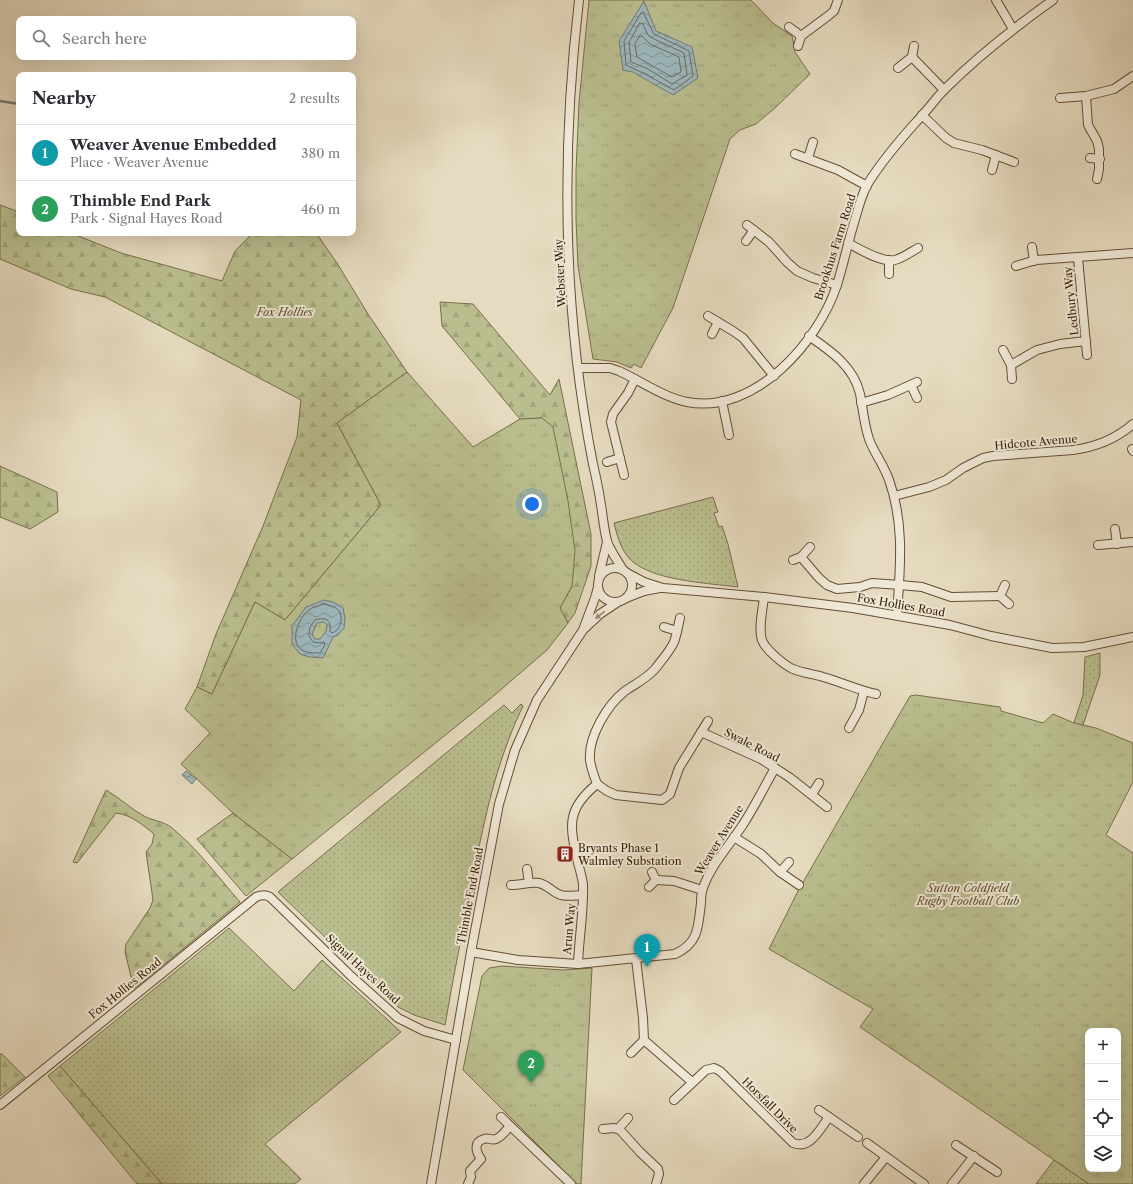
<!DOCTYPE html>
<html lang="en">
<head>
<meta charset="utf-8">
<style>
  body { margin:0; font-family:"Libre Caslon Text",serif; background:#f2f2f3; color:#2b2b33 }
  .controls { position:absolute; right:12px; bottom:12px; display:grid; overflow:hidden; border-radius:8px; box-shadow:0 4px 16px #0002 }
  .controls button { width:36px; height:36px; display:grid; place-items:center; padding:0; border:0; border-bottom:1px solid #e1e1e2; background:#fff; color:#2b2b33; font:20px sans-serif }
  .you { position:absolute; left:532px; top:504px; width:14px; height:14px; margin:-10px; border:3px solid #fff; border-radius:50%; background:#1a73e8; box-shadow:0 0 0 6px #1a73e833 }
  .badge { display:grid; place-items:center; width:26px; height:26px; border-radius:50%; background:#8f2418; color:#fff; font-size:13px; font-weight:700 }
  .pin { position:absolute; translate:-50% -33px; filter:drop-shadow(0 1px 2px #0008) }
  .pin::after { content:''; position:absolute; top:21px; width:14px; height:12px; background:inherit; clip-path:polygon(0 0,100% 0,50% 100%) }
  .list { margin:0; padding:0; list-style:none }
  h2 { display:flex; justify-content:space-between; align-items:center; height:52px; margin:0; padding:0 16px; font-size:17px }
  h2 small { font-size:13px; font-weight:400; color:#7c7c81 }
  .list li { display:grid; grid-template-columns:26px 1fr auto; gap:12px; align-items:center; box-sizing:border-box; height:56px; padding:0 16px; border-top:1px solid #e1e1e2 }
  .list b { display:block; font-size:15px; white-space:nowrap }
  .list p { margin:0; font-size:13px; white-space:nowrap; color:#7c7c81 }
  .list em { font-size:13px; font-style:normal; color:#7c7c81 }
  .icon { flex:none; width:22px; height:22px; fill:none; stroke:currentColor; stroke-width:2; stroke-linecap:round; stroke-linejoin:round }
  .map { position:relative; flex:none; width:1133px; height:1184px; overflow:hidden }
  .search { position:absolute; background:#fff; box-shadow:0 4px 16px #0002; left:16px; top:16px; width:340px; height:44px; display:flex; align-items:center; gap:10px; box-sizing:border-box; padding:0 14px; border-radius:8px; color:#7c7c81; font-size:15px }
  .panel { position:absolute; background:#fff; box-shadow:0 4px 16px #0002; left:16px; top:72px; width:340px; height:164px; border-radius:8px }
  .map>svg:first-child { display:block }
  .grass { fill:url(#grass-dots); stroke:#7a6e4a }
  .forest { fill:url(#forest-firs); stroke:#7a6e4a }
  .park { fill:url(#park-tufts); stroke:#7a6e4a; fill-rule:evenodd }
  .water { fill:url(#water-waves); stroke:#757a74; fill-rule:evenodd }
  .lines { fill:none; stroke-linecap:round; stroke-linejoin:round }
  .shore { stroke:#6b6b62; stroke-width:1 }
  .stream { stroke:#757a74; stroke-width:2.5 }
  .minor-casing { stroke:#644d34; stroke-width:10 }
  .minor { stroke:#efe8d6; stroke-width:8 }
  .oneway { fill:#9d8d78 }
  .labels { text-anchor:middle; dominant-baseline:central; stroke-width:4; stroke-linejoin:round; paint-order:stroke }
  .street-label { font-size:11px; fill:#391e05; stroke:#efe8d6 }
  .park-label { font-size:11px; font-style:italic; fill:#604e2e; stroke:#efe8d6 }
  .poi-label { font-size:11px; fill:#391e05; stroke:#efe8d6; text-anchor:start }
</style>
</head>
<body>
<div class="map">
<svg width="1133" height="1184" viewBox="0 0 1133 1184">
  <defs>
    <pattern id="grass-dots" width="8" height="8" patternUnits="userSpaceOnUse"><rect width="8" height="8" fill="#babe8f"/><path d="M2 2h.1M6 6h.1" fill="none" stroke="#a1a37a" stroke-width="1.8" stroke-linecap="round"/></pattern>
    <pattern id="forest-firs" width="22" height="20" patternUnits="userSpaceOnUse"><rect width="22" height="20" fill="#babe8f"/><path d="M5 1l3.5 6h-7zM16 11l3.5 6h-7z" fill="#a1a37a"/></pattern>
    <pattern id="park-tufts" width="24" height="20" patternUnits="userSpaceOnUse"><rect width="24" height="20" fill="#babe8f"/><path d="M3 7l-1-3M5 7V3M7 7l1-3M15 17l-1-3M17 17v-4M19 17l1-3" fill="none" stroke="#a1a37a"/></pattern>
    <pattern id="water-waves" width="16" height="10" patternUnits="userSpaceOnUse"><rect width="16" height="10" fill="#9db8be"/><path d="M0 5q4-4 8 0t8 0" fill="none" stroke="#819598"/></pattern>
  </defs>
  <rect width="100%" height="100%" fill="#e6dbc0"/>
  <filter id="stains"><feTurbulence type="fractalNoise" baseFrequency=".005" numOctaves="4"/><feColorMatrix values="0 0 0 0 .2 0 0 0 0 .09 0 0 0 0 .02 0 0 0 .5 -.17"/></filter>
  <radialGradient id="worn" r=".72"><stop offset=".6" stop-color="#630" stop-opacity="0"/><stop offset="1" stop-color="#630" stop-opacity=".3"/></radialGradient>
  <g class="grass">
    <path d="M713 497 718 512 714 513 719 527 722 526 728 544 738 587C708 583 648 581 628 557 620 547 617 535 614 523Z"/>
    <path d="M1100 653V675L1083 725 1074 723 1083 695 1085 657Z"/>
    <path d="M521 704 523 706C495 764 483 825 471 888 462 933 453 979 445 1025L414 1015 398 1007 278 892 504 705 512 713Z"/>
    <path d="M229 928 294 991 322 960 401 1032 265 1144 301 1179 295 1184H162L60 1066Z"/>
    <path d="M1054 1160 1089 1184H1036Z"/>
  </g>
  <g class="forest">
    <path d="M0 205 19 212V233H71L121 253 222 281 235 251 253 233H316L337 263 368 314 407 372 337 423 381 505 285 620 255 602 212 694 197 687 216 634 263 526 297 437 301 400 105 297 71 289 0 259Z"/>
    <path d="M440 302 473 304 550 395 559 379 591 534V566L575 613 568 623 560 608 572 586 542 418 520 419 442 326Z"/>
    <path d="M0 466 57 492 58 512 30 529 0 517Z"/>
    <path d="M106 790C120 798 131 809 144 816 153 821 164 821 172 828 198 849 218 877 240 902L134 989 125 952 126 944 150 908 153 900 146 852 152 844 154 834C142 824 131 815 116 813L77 863 73 862Z"/>
    <path d="M233 813 292 859 246 896 197 839Z"/>
    <path d="M0 1054H2L25 1077 0 1096Z"/>
    <path d="M60 1066 162 1184H137L48 1076Z"/>
  </g>
  <g class="park">
    <path d="M589 0H751L773 23 792 36 795 52 810 74 775 108 756 124 740 130 730 139 673 308 641 368 634 364 631 368 617 362 593 359 578 266 576 219V171L579 103Z"/>
    <path d="M407 372 473 447 520 419 542 418 553 427 568 501 575 551 572 586 560 608 568 623 547 650 490 699 292 859 233 813 181 764 210 733 185 709 197 687 212 694 255 602 285 620 381 505 337 423Z"/>
    <path d="M916 695 1000 707 1001 711 1043 723 1053 714 1074 723 1096 728 1133 743V782L1106 835 1133 853V1184H1089L860 1027 873 1009 769 949 798 891 910 696ZM1088 1031H1118V1169H1088Z"/>
    <path d="M502 966 563 970 592 968 581 1184H577L463 1070 482 976 489 968Z"/>
  </g>
  <g class="water">
    <path d="M644 1 656 31 692 47 698 78 673 95 633 72 623 70 619 41Z"/>
    <path d="M324 600 333 602 343 608 345 618 344 628 338 635 333 637 323 658 310 657 300 654 292 644V626L306 607ZM324 622 327 625 326 631 320 639H315L312 634 317 623Z"/>
    <path d="M186 771 196 779 192 784 182 775Z"/>
  </g>
  <g class="lines">
    <g class="shore">
      <path d="M643 12 654 34 689 51 693 76 674 90 645 74 626 65 624 41 641 13Z"/>
      <path d="M640 23 643 24 648 35 652 38 684 53 687 75 672 84 648 69 631 62 629 43Z"/>
      <path d="M640 36H642L650 44 679 57 681 72 672 77 637 57 635 44Z"/>
      <path d="M323 604C328 605 335 606 339 611 344 618 340 631 332 633L330 631C331 619 326 617 315 620L310 627 309 636 313 642 320 643 324 642 325 645 320 653C315 653 309 653 304 651 288 644 298 618 309 610 312 607 319 606 323 604Z"/>
    </g>
    <path class="stream" d="M0 101 19 104"/>
    <g class="minor-casing">
      <g id="minor">
        <path d="M579 0C561 153 563 312 593 464 596 477 599 491 601 505 603 517 604 530 607 541 610 551 618 561 623 570"/>
        <path d="M996 0 1013 29"/>
        <path d="M789 27 801 36"/>
        <path d="M798 46 801 36 828 16 834 11 838 0"/>
        <path d="M912 57 944 90"/>
        <path d="M898 68 912 57 914 46"/>
        <path d="M1086 96 1088 125 1097 141 1099 149V169L1097 179"/>
        <path d="M1060 98 1086 96 1114 89 1133 76"/>
        <path d="M922 115 946 138 954 143 982 150 1014 162"/>
        <path d="M795 154 838 170 867 186"/>
        <path d="M808 158 813 142"/>
        <path d="M1090 158 1100 159"/>
        <path d="M992 170 996 155"/>
        <path d="M747 225 769 242 787 262 797 271 813 278 837 285"/>
        <path d="M746 241 754 230"/>
        <path d="M848 243C859 249 882 263 895 260 903 258 911 252 918 248"/>
        <path d="M1032 247 1034 261"/>
        <path d="M1078 258 1087 355"/>
        <path d="M1016 266 1036 260 1133 253"/>
        <path d="M889 274V260"/>
        <path d="M708 316 733 331 743 338 774 376"/>
        <path d="M712 334 718 322"/>
        <path d="M809 336C831 351 854 367 860 394 863 409 864 424 869 439 874 453 884 465 889 480 905 524 900 570 897 615"/>
        <path d="M1003 350 1011 365 1012 379"/>
        <path d="M1011 365 1037 350 1060 344 1086 341"/>
        <path d="M579 368H610L619 371C641 381 663 397 687 402 755 415 818 342 837 285 844 262 849 238 856 216 859 205 862 195 867 185 881 162 899 141 917 121 927 111 935 99 945 89 978 56 1015 27 1053 0"/>
        <path d="M911 385 917 398"/>
        <path d="M722 401 729 435"/>
        <path d="M861 403 888 395 917 382"/>
        <path d="M1132 449 1133 451"/>
        <path d="M607 462 620 458"/>
        <path d="M624 475 611 422 613 414 628 393 635 379"/>
        <path d="M894 496 929 487 946 480 963 468 983 458 993 456 1073 450C1096 447 1116 439 1133 424"/>
        <path d="M1115 529 1117 544"/>
        <path d="M1098 545 1133 542"/>
        <path d="M801 557 819 578 827 585 837 589 860 587 872 583 900 585 922 587 951 597 1000 596"/>
        <path d="M793 560 801 557 810 547"/>
        <circle cx="615" cy="585" r="17"/>
        <path d="M627 573 644 582 663 588 764 597 853 608 950 625 991 636 1052 648 1084 647 1133 637"/>
        <path d="M599 576 607 542"/>
        <path d="M1005 585 1000 596 1009 604"/>
        <path d="M764 597C763 608 758 629 762 640 765 649 784 665 793 669 802 673 814 674 823 677 841 682 858 690 876 694"/>
        <path d="M626 598 644 591 660 588"/>
        <path d="M664 627 677 631"/>
        <path d="M585 628 600 614 618 602"/>
        <path d="M849 728 859 710 864 691"/>
        <path d="M701 732 761 759 789 777 827 807"/>
        <path d="M597 784C594 776 591 768 590 760 588 737 607 705 625 691 635 684 646 679 655 669 661 661 670 651 674 642 677 634 678 626 680 618"/>
        <path d="M597 784 607 791 616 795 662 800 670 794 679 768 708 721"/>
        <path d="M812 794 819 783"/>
        <path d="M734 837 761 854 780 872"/>
        <path d="M789 862 780 872 799 885"/>
        <path d="M527 869 529 883"/>
        <path d="M656 880 674 881 702 890"/>
        <path d="M511 885C520 885 529 882 539 883 548 885 553 893 561 895 567 897 576 895 583 895"/>
        <path d="M649 887 656 880 652 872"/>
        <path d="M471 952 518 960 578 964 675 954C699 943 698 927 701 903 701 898 701 893 703 888 711 865 728 847 742 826 754 808 764 787 775 768"/>
        <path d="M636 959 643 1018 644 1040 692 1082"/>
        <path d="M578 964C579 937 584 911 583 884 582 877 580 870 578 863 570 827 565 810 597 784"/>
        <path d="M631 1053 644 1040"/>
        <path d="M674 1100 706 1070 714 1068 720 1071 793 1143C810 1150 820 1129 829 1117"/>
        <path d="M0 1105 256 897C261 895 265 894 270 897L351 976 398 1018 424 1031 456 1040"/>
        <path d="M819 1110 858 1137"/>
        <path d="M501 1117 571 1184"/>
        <path d="M603 1129 614 1128 620 1130 640 1152 658 1169 659 1174 656 1184"/>
        <path d="M618 1129 628 1118"/>
        <path d="M867 1143 924 1184"/>
        <path d="M956 1145 997 1172"/>
        <path d="M431 1184 471 952 499 804 515 750 537 700 583 630 595 598 598 587"/>
        <path d="M468 1184 471 1177 470 1171 481 1159C476 1152 473 1142 484 1139 488 1137 492 1141 496 1139 502 1137 506 1130 510 1126"/>
        <path d="M864 1184 886 1157"/>
        <path d="M952 1184 974 1156"/>
      </g>
    </g>
    <use href="#minor" class="minor"/>
  </g>
  <defs><path id="oneway-solid" d="M-6-.8H1V-3.2L6.5 0L1 3.2V.8H-6Z"/></defs>
  <use class="oneway" href="#oneway-solid" transform="translate(600 615) rotate(142)"/>
  <defs>
    <g id="building-square" transform="scale(0.9)"><rect x="-9" y="-9" width="18" height="18" rx="4" fill="#8f2418" stroke="#efe8d6"/><path d="M-4-6H4V6H1V3H-1V6H-4ZM-2.5-4.3h1.7v1.8h-1.7ZM.8-4.3h1.7v1.8H.8ZM-2.5-1h1.7V.8h-1.7ZM.8-1h1.7V.8H.8Z" fill="#fff"/></g>
  </defs>
  <g fill-rule="evenodd">
    <use href="#building-square" x="565" y="854"/>
  </g>
  <g class="labels">
    <g class="street-label">
      <text transform="translate(835 247) rotate(-72)">Brookhus Farm Road</text>
      <text transform="translate(560 273) rotate(-93)">Webster Way</text>
      <text transform="translate(1071 301) rotate(-96)">Ledbury Way</text>
      <text transform="translate(1036 442) rotate(-5)">Hidcote Avenue</text>
      <text transform="translate(901 605) rotate(10)">Fox Hollies Road</text>
      <text transform="translate(752 745) rotate(27)">Swale Road</text>
      <text transform="translate(719 840) rotate(-58)">Weaver Avenue</text>
      <text transform="translate(470 896) rotate(-79)">Thimble End Road</text>
      <text transform="translate(569 929) rotate(-85)">Arun Way</text>
      <text transform="translate(363 969) rotate(43)">Signal Hayes Road</text>
      <text transform="translate(125 988) rotate(-39)">Fox Hollies Road</text>
      <text transform="translate(770 1105) rotate(45)">Horsfall Drive</text>
    </g>
    <g class="park-label">
      <text x="285" y="312">Fox Hollies</text>
      <text x="968" y="888">Sutton Coldfield<tspan x="968" dy="13">Rugby Football Club</tspan></text>
    </g>
    <g class="poi-label">
      <text x="578" y="848">Bryants Phase 1<tspan x="578" dy="13">Walmley Substation</tspan></text>
    </g>
  </g>
  <rect width="100%" height="100%" filter="url(#stains)"/>
  <rect width="100%" height="100%" fill="url(#worn)"/>
</svg>
<div class="controls">
<button>+</button>
<button>−</button>
<button><svg class="icon" aria-label="locate" viewBox="0 0 24 24"><circle cx="12" cy="12" r="6"/><path d="M12 2v4M12 18v4M2 12h4M18 12h4"/></svg></button>
<button><svg class="icon" aria-label="layers" viewBox="0 0 24 24"><path d="M12 4l9 5-9 5-9-5zM3 14l9 5 9-5"/></svg></button>
</div>
<div class="you"></div>
<div class="pin badge" style="left:647px;top:967px;background:#0f9aa8">1</div>
<div class="pin badge" style="left:531px;top:1083px;background:#2e9e5b">2</div>
<div class="search"><svg class="icon" aria-label="search" viewBox="0 0 24 24"><circle cx="10" cy="10" r="6"/><path d="M15 15l6 6"/></svg>Search here</div>
<section class="panel">
<h2>Nearby<small>2 results</small></h2>
<ul class="list">
<li><span class="badge" style="background:#0f9aa8">1</span><div><b>Weaver Avenue Embedded</b><p>Place · Weaver Avenue</p></div><em>380 m</em></li>
<li><span class="badge" style="background:#2e9e5b">2</span><div><b>Thimble End Park</b><p>Park · Signal Hayes Road</p></div><em>460 m</em></li>
</ul>
</section>
</div>
</body>
</html>
